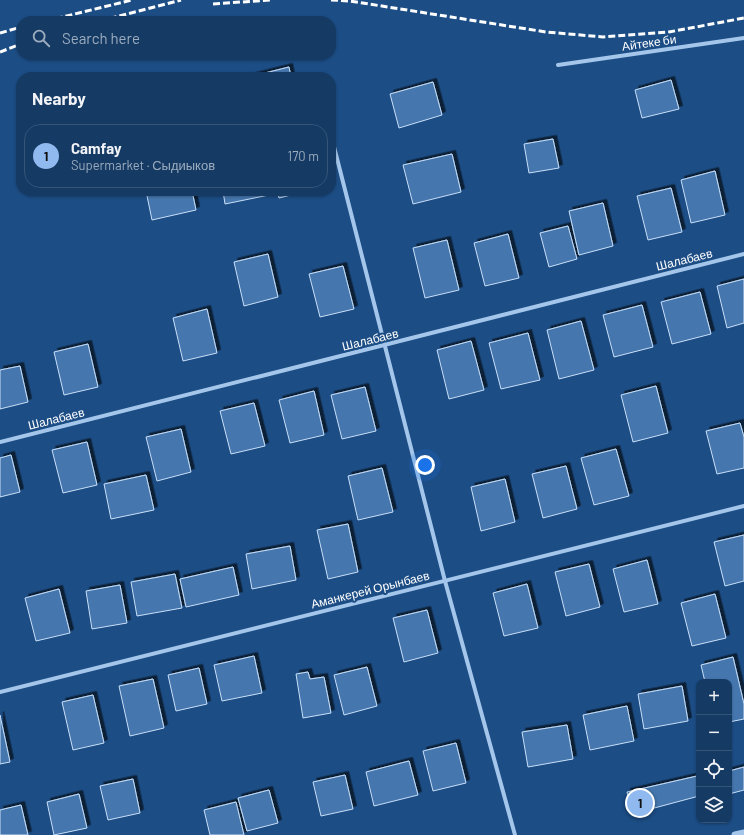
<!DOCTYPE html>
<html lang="en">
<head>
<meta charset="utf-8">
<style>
  body { margin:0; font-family:Barlow,sans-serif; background:#1e416a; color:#f1f3f6 }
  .controls { position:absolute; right:12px; bottom:12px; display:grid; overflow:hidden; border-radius:8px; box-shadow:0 1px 3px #0004 }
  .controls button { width:36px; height:36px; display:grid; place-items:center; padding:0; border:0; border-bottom:1px solid #345478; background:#153a64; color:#f1f3f6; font:20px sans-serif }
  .you { position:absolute; left:425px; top:465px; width:14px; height:14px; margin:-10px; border:3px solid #fff; border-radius:50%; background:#1a73e8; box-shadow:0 0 0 6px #1a73e833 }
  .badge { display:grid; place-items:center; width:26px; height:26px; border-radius:50%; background:#90b9f0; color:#111; font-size:13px; font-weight:700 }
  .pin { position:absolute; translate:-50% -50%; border:2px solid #fff; box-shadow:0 1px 4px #0006 }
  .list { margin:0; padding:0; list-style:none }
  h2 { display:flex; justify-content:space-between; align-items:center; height:52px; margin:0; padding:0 16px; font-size:17px }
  h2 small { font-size:13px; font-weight:400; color:#9dadbf }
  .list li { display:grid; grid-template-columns:26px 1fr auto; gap:12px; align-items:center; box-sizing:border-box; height:64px; margin:0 8px 8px; padding:0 8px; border:1px solid #345478; border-radius:16px }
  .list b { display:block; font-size:15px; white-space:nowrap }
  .list p { margin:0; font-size:13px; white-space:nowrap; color:#9dadbf }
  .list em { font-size:13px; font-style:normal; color:#9dadbf }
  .icon { flex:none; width:22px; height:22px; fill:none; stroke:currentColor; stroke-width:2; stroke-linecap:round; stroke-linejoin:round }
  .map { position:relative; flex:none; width:744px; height:835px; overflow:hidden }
  .search { position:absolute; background:#153a64; box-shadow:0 1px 3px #0004; left:16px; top:16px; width:320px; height:44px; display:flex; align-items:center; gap:10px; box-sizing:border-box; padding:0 14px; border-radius:16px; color:#9dadbf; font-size:15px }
  .panel { position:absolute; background:#153a64; box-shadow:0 1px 3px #0004; left:16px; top:72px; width:320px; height:124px; border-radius:16px }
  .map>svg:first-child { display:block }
  .building { fill:#4477ae; stroke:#c9dff8; filter:url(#shadow) }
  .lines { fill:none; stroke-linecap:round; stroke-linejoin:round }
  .minor { stroke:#a4c6eb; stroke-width:4 }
  .tertiary { stroke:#a4c6eb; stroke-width:7 }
  .rail { stroke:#fff; stroke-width:3; stroke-dasharray:7 3; stroke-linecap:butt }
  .labels { text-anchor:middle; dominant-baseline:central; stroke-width:4; stroke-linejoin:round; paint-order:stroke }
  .street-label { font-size:12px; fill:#fff; stroke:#1c4d85 }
</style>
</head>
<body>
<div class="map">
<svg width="744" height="835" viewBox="0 0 744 835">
  <defs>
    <filter id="shadow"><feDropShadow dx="3.5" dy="-3.5" stdDeviation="0" flood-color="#0009"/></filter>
  </defs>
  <rect width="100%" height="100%" fill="#1c4d85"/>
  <g class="building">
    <path d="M289 67 291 77H249Z"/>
    <path d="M671 80 679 109 642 118 635 90Z"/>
    <path d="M433 82 442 115 399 128 390 94Z"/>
    <path d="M553 139 559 168 529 173 524 144Z"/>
    <path d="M452 154 461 192 413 204 403 165Z"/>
    <path d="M715 171 725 215 691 223 681 180Z"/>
    <path d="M671 188 682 232 648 240 637 196Z"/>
    <path d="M146 191H192L196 210 152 220Z"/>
    <path d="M223 191H268L269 195 225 204Z"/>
    <path d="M277 191H307L279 198Z"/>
    <path d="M603 203 613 246 579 255 569 211Z"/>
    <path d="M568 226 577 259 549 267 540 233Z"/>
    <path d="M508 234 519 278 485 286 474 243Z"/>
    <path d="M447 240 459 290 425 298 413 248Z"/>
    <path d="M268 254 278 297 244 306 234 262Z"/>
    <path d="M343 266 354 309 320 317 309 274Z"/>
    <path d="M744 279V323L727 328 717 286Z"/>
    <path d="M700 292 711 334 672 344 661 302Z"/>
    <path d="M642 305 653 347 614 357 603 315Z"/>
    <path d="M207 309 217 353 183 361 173 318Z"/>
    <path d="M581 321 594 370 559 379 547 330Z"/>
    <path d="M528 333 540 380 501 389 489 343Z"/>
    <path d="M471 341 484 390 449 399 437 350Z"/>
    <path d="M88 344 98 387 64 395 54 352Z"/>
    <path d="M20 366 28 402 0 409V370Z"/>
    <path d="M656 386 668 433 633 442 621 395Z"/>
    <path d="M365 387 376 431 342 439 331 395Z"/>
    <path d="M314 391 324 435 290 443 279 400Z"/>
    <path d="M254 403 265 446 231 454 220 411Z"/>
    <path d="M740 423 744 437V468L717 474 706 431Z"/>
    <path d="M181 429 191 472 157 481 146 437Z"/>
    <path d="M87 442 97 485 63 493 52 450Z"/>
    <path d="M616 449 629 496 594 505 581 458Z"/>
    <path d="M11 455 20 492 0 497V458Z"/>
    <path d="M566 466 577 509 543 518 532 474Z"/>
    <path d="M382 468 393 512 358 520 348 476Z"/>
    <path d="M146 475 154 510 111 519 104 484Z"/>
    <path d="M505 479 515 522 481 531 471 487Z"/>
    <path d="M348 524 358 572 328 579 317 530Z"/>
    <path d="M744 535V581L725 586 714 542Z"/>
    <path d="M290 546 296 580 252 589 246 554Z"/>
    <path d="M647 560 658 604 624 612 613 569Z"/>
    <path d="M589 564 600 607 566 616 555 572Z"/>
    <path d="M233 567 239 595 186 607 180 579Z"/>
    <path d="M175 574 182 608 137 616 131 582Z"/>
    <path d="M527 584 538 628 504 636 493 593Z"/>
    <path d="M120 585 127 623 92 629 86 591Z"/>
    <path d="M59 589 70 633 36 641 25 598Z"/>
    <path d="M715 594 726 638 692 646 681 603Z"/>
    <path d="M427 610 438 653 404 662 393 618Z"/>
    <path d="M254 656 262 693 222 701 214 665Z"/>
    <path d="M733 657 744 704V719L729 722V682H705L701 665Z"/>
    <path d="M367 667 377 706 344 715 334 675Z"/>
    <path d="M199 668 207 704 176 711 168 675Z"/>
    <path d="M308 672 310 679 324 677 331 713 303 718 296 674Z"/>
    <path d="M153 679 164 728 130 736 119 686Z"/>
    <path d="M682 686 688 721 644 729 638 694Z"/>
    <path d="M93 695 104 743 73 750 62 702Z"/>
    <path d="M627 706 634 741 590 750 583 715Z"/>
    <path d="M0 715 10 762 0 764Z"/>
    <path d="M567 725 573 759 528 767 522 732Z"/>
    <path d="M456 743 466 783 433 791 423 751Z"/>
    <path d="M409 761 418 795 374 806 366 772Z"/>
    <path d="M744 767V790L729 794V771Z"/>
    <path d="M345 775 353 809 321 816 313 782Z"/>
    <path d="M697 776 699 796 632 814 627 792Z"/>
    <path d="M133 779 140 813 108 820 100 786Z"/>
    <path d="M269 790 278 823 247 831 238 798Z"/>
    <path d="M79 794 87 828 54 835 47 802Z"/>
    <path d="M236 802 244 835H210L204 810Z"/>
    <path d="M21 805 28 835H0V810Z"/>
  </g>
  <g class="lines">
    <g class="minor">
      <path d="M558 65 744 38"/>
      <path d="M331 135 445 581 515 835"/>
      <path d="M0 442 744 254"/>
      <path d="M0 692 744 506"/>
    </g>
    <path class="tertiary" d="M735 835 744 833"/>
    <g class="rail">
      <path d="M331 0 350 1 546 32 603 37 669 32 744 18"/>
      <path d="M213 4 270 0"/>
      <path d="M46 21 132 0"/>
      <path d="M100 21 181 0"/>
      <path d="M0 33 21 27"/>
      <path d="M0 52 21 44"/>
    </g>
  </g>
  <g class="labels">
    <g class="street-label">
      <text transform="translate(649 42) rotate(-8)">Айтеке би</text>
      <text transform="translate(684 259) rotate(-14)">Шалабаев</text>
      <text transform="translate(370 339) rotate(-14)">Шалабаев</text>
      <text transform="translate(56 418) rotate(-14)">Шалабаев</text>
      <text transform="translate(370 589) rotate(-14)">Аманкерей Орынбаев</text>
    </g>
  </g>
</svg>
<div class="controls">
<button>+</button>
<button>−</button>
<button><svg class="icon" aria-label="locate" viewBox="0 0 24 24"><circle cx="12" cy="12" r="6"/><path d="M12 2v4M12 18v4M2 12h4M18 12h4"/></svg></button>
<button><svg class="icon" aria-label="layers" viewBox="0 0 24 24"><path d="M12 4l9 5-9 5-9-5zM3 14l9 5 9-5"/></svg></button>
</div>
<div class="you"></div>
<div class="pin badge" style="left:640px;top:803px">1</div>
<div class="search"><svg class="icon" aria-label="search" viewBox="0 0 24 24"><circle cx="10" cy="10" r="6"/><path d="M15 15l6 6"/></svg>Search here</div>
<section class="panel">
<h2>Nearby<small></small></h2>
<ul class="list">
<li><span class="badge">1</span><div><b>Camfay</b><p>Supermarket · Сыдиыков</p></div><em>170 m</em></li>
</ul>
</section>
</div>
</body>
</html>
